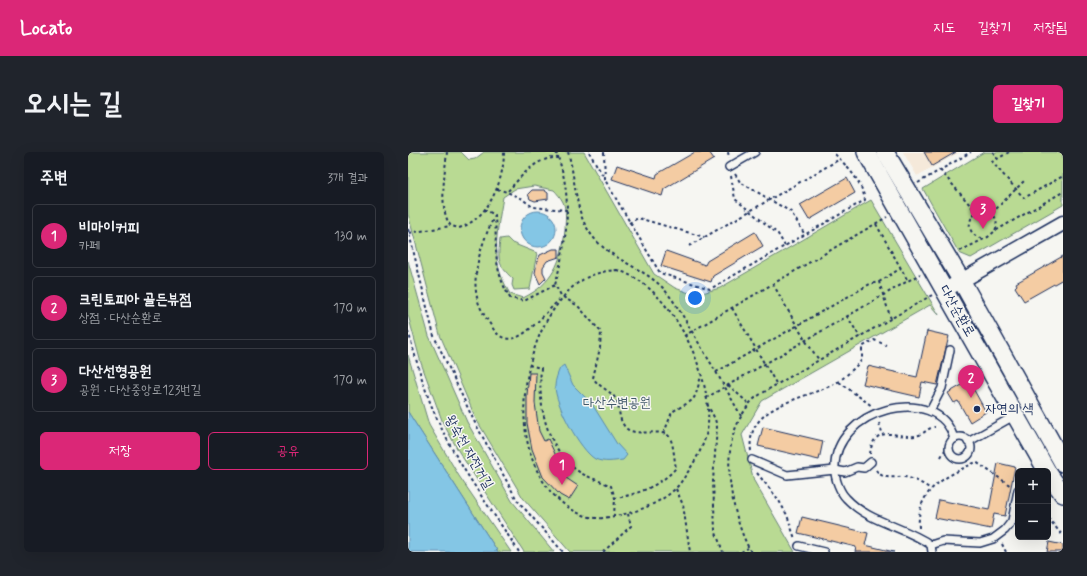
<!DOCTYPE html>
<html lang="ko">
<head>
<meta charset="utf-8">
<style>
  body { margin:0; font-family:Mynerve,"Poor Story",sans-serif; background:#20242c; color:#f1f3f6 }
  .controls { position:absolute; right:12px; bottom:12px; display:grid; overflow:hidden; border-radius:6px; box-shadow:0 4px 16px #0002 }
  .controls button { width:36px; height:36px; display:grid; place-items:center; padding:0; border:0; border-bottom:1px solid #363941; background:#171b24; color:#f1f3f6; font:20px sans-serif }
  .you { position:absolute; left:287px; top:146px; width:14px; height:14px; margin:-10px; border:3px solid #fff; border-radius:50%; background:#1a73e8; box-shadow:0 0 0 6px #1a73e833 }
  .badge { display:grid; place-items:center; width:26px; height:26px; border-radius:50%; background:#db2777; color:#fff; font-size:13px; font-weight:700 }
  .pin { position:absolute; translate:-50% -33px; filter:drop-shadow(0 1px 2px #0008) }
  .pin::after { content:''; position:absolute; top:21px; width:14px; height:12px; background:inherit; clip-path:polygon(0 0,100% 0,50% 100%) }
  .list { margin:0; padding:0; list-style:none }
  h2 { display:flex; justify-content:space-between; align-items:center; height:52px; margin:0; padding:0 16px; font-size:17px }
  h2 small { font-size:13px; font-weight:400; color:#9ea1a6 }
  .list li { display:grid; grid-template-columns:26px 1fr auto; gap:12px; align-items:center; box-sizing:border-box; height:64px; margin:0 8px 8px; padding:0 8px; border:1px solid #363941; border-radius:6px }
  .list b { display:block; font-size:15px; white-space:nowrap }
  .list p { margin:0; font-size:13px; white-space:nowrap; color:#9ea1a6 }
  .list em { font-size:13px; font-style:normal; color:#9ea1a6 }
  .actions { display:flex; gap:8px; padding:12px 16px }
  .actions a { flex:1; padding:9px 0; border:1px solid #db2777; border-radius:6px; text-align:center; font-size:14px; color:#db2777 }
  .actions .main { background:#db2777; color:#fff }
  .map { position:relative; flex:none; width:655px; height:400px; overflow:hidden; border-radius:6px }
  header { display:flex; align-items:center; gap:24px; box-sizing:border-box; height:56px; padding:0 20px; background:#db2777; color:#fff }
  header strong { font-size:19px }
  nav { display:flex; gap:22px; margin-inline-start:auto; font-size:14px }
  .intro { display:flex; align-items:center; justify-content:space-between; box-sizing:border-box; height:96px; padding:0 24px }
  h1 { margin:0; font-size:28px }
  .button { padding:10px 18px; border-radius:6px; background:#db2777; color:#fff; font-size:14px; font-weight:700 }
  main { display:flex; gap:24px; padding:0 24px }
  aside { flex:1; background:#171b24; border-radius:6px; box-shadow:0 4px 16px #0002 }
  .map>svg:first-child { display:block }
  .built { fill:#f5e9da }
  .green { fill:#b9da93; stroke:#6a8478; fill-rule:evenodd }
  .water { fill:#84c6e5; stroke:#5a8aaf }
  .building { fill:#f4cca3; stroke:#1b2f5e }
  .lines { fill:none; stroke-linecap:round; stroke-linejoin:round }
  .service-casing { stroke:#1b2f5e; stroke-width:10 }
  .minor-casing { stroke:#1b2f5e; stroke-width:17 }
  .tertiary-casing { stroke:#1b2f5e; stroke-width:20 }
  .path { stroke:#1b2f5e; stroke-width:2; stroke-dasharray:3 3; stroke-linecap:butt }
  .service { stroke:#f6f6f2; stroke-width:7 }
  .minor { stroke:#f6f6f2; stroke-width:14 }
  .tertiary { stroke:#f6f6f2; stroke-width:17 }
  .poi-dot { fill:#1b2f5e; stroke:#f6f6f2; stroke-width:1.5 }
  .labels { text-anchor:middle; dominant-baseline:central; stroke-width:3; stroke-linejoin:round; paint-order:stroke }
  .street-label { font-size:14px; fill:#1b2f5e; stroke:#f6f6f2 }
  .park-label { font-size:14px; fill:#425a6b; stroke:#f6f6f2 }
  .poi-label { font-size:14px; fill:#1b2f5e; stroke:#f6f6f2; text-anchor:start }
</style>
</head>
<body>
<header>
<strong>Locato</strong>
<nav><a>지도</a><a>길찾기</a><a>저장됨</a></nav>
</header>
<div class="intro"><h1>오시는 길</h1><a class="button">길찾기</a></div>
<main>
<aside>
<h2>주변<small>3개 결과</small></h2>
<ul class="list">
<li><span class="badge">1</span><div><b>비마이커피</b><p>카페</p></div><em>130 m</em></li>
<li><span class="badge">2</span><div><b>크린토피아 골든뷰점</b><p>상점 · 다산순환로</p></div><em>170 m</em></li>
<li><span class="badge">3</span><div><b>다산선형공원</b><p>공원 · 다산중앙로123번길</p></div><em>170 m</em></li>
</ul>
<div class="actions"><a class="main">저장</a><a>공유</a></div>
</aside>
<div class="map">
<svg width="655" height="400" viewBox="0 0 655 400">
  <rect width="100%" height="100%" fill="#f6f6f2"/>
  <filter id="ink" filterUnits="userSpaceOnUse"><feTurbulence type="fractalNoise" baseFrequency=".025" numOctaves="2"/><feDisplacementMap in="SourceGraphic" scale="8" xChannelSelector="R" yChannelSelector="G"/><feConvolveMatrix kernelMatrix="1 2 1 2 8 2 1 2 1" color-interpolation-filters="sRGB"/></filter>
  <g filter="url(#ink)">
    <path class="built" d="M495 0H552L509 24Z"/>
    <g class="green">
      <path d="M0 0H53L61 8 67 7 76 0H176L246 122 267 136 287 143 312 136 463 48 531 163 522 153 354 249 334 283 346 329 387 400H162L115 346 68 267 32 183 0 62ZM126 34 146 38C149 41 153 46 155 50 159 59 157 69 157 78 154 110 144 132 115 146L102 142C96 131 89 117 89 104 87 85 92 64 95 45L107 37Z"/>
      <path d="M576 0H655V53L563 106 551 101 515 37Z"/>
      <path d="M99 86 104 91 129 101 122 137 106 138 104 133 105 127C89 112 90 108 92 87Z"/>
      <path d="M0 109 21 184 59 270 104 349 146 400H116L51 300 35 271 13 211 0 163Z"/>
      <path d="M0 203 21 273 51 324 103 400H90L0 260Z"/>
    </g>
    <g class="water">
      <circle cx="130" cy="77" r="18"/>
      <path d="M156 213 165 233 184 252 209 292 219 303 215 308C206 309 196 311 187 307 172 298 147 252 147 234 147 228 150 221 152 216Z"/>
      <path d="M0 260 90 400H0Z"/>
    </g>
    <g class="building">
      <path d="M287 0H301L306 7 256 37 254 44 204 27 209 13 248 26 249 22Z"/>
      <path d="M516 0H548L524 14Z"/>
      <path d="M439 26 447 41 401 68 392 53Z"/>
      <path d="M124 38H136L140 41V47L127 49 122 47 120 42Z"/>
      <path d="M347 80 355 94 305 124 303 130 253 114 258 99 297 113 299 109Z"/>
      <path d="M145 97H151V105L139 109 135 115V120L138 126 132 132 127 121 129 110 132 103Z"/>
      <path d="M655 104V127L616 149 607 135 609 133 608 131Z"/>
      <path d="M519 179 541 184 529 233 514 230 511 245 455 232 460 214 509 225Z"/>
      <path d="M121 221H128L127 251 131 279 136 289 140 287 148 304 160 318 155 324 170 334 161 348 152 343 135 325 124 297 119 271V243Z"/>
      <path d="M561 229 578 260 562 270 550 249 546 251 540 241Z"/>
      <path d="M355 275 415 289 411 308 350 294Z"/>
      <path d="M590 311 607 315 597 364 586 362 583 377 527 366 531 348 581 358Z"/>
      <path d="M394 365 460 381 457 393 486 400H447L448 395 390 381Z"/>
      <path d="M641 390 655 393V400H639Z"/>
    </g>
    <g class="lines">
      <g class="service-casing">
        <g id="service">
          <path d="M321 15 347 0"/>
          <path d="M522 259 534 236 542 198"/>
          <circle cx="552" cy="296" r="11"/>
          <path d="M560 290 606 264"/>
          <path d="M344 308 379 323 427 318 437 320 449 315 456 316 463 310"/>
          <path d="M523 393 535 389 572 391 585 387 597 378 604 369 610 338"/>
          <path d="M391 394 416 400"/>
          <path d="M524 400 523 393C496 374 461 371 438 346 432 340 427 327 427 319 423 256 531 229 546 287"/>
        </g>
      </g>
      <g class="minor-casing">
        <path id="minor" d="M537 138 655 71"/>
      </g>
      <g class="tertiary-casing">
        <g id="tertiary">
          <path d="M458 0 639 319"/>
          <path d="M477 0 553 128 655 311"/>
          <path d="M640 321 655 342"/>
        </g>
      </g>
      <g class="path">
        <path d="M39 0C37 19 30 59 43 74L51 76C81 67 96 28 96 0"/>
        <path d="M148 0C166 44 159 89 147 133L154 145"/>
        <path d="M160 0C167 23 167 57 179 76 196 106 230 112 254 135 267 149 276 166 286 183 302 210 318 236 333 264"/>
        <path d="M181 0 197 27"/>
        <path d="M196 0 197 28 252 121 302 137 457 48C453 27 439 15 425 0"/>
        <path d="M320 0 321 6"/>
        <path d="M585 0 589 7"/>
        <path d="M601 0 584 10 616 46 655 24"/>
        <path d="M151 6C128 4 113 25 99 40L114 47 125 55 159 58"/>
        <path d="M532 18 568 60"/>
        <path d="M327 22 332 30 383 60 397 83"/>
        <path d="M323 24 327 47 370 82 377 94"/>
        <path d="M510 31 563 0"/>
        <path d="M89 37 99 40"/>
        <path d="M76 57 87 63C89 96 84 115 102 146L116 149 147 133"/>
        <path d="M584 61 616 29"/>
        <path d="M87 63C76 85 63 120 69 145 71 156 78 166 84 175 89 183 96 189 107 186 122 181 139 159 151 148"/>
        <path d="M221 71 230 66 296 85"/>
        <path d="M468 72 500 129"/>
        <path d="M0 77 26 184 66 269 109 348 155 400"/>
        <path d="M1 81 42 74"/>
        <path d="M574 86C560 84 558 69 568 60 581 55 593 65 587 79"/>
        <path d="M281 94 432 7"/>
        <path d="M552 99 580 85 587 79 655 40"/>
        <path d="M209 118C262 133 304 220 300 272 298 293 285 313 273 330 260 348 233 359 212 363 204 364 196 367 188 366 175 365 161 357 152 349 102 305 110 215 142 163 159 137 175 120 209 118Z"/>
        <path d="M471 130 493 116"/>
        <path d="M365 132 397 188 411 208"/>
        <path d="M155 145 170 154 193 180 192 196 185 226C192 236 203 239 207 246 213 256 209 268 219 277 229 285 257 275 262 286 266 294 266 307 268 316 253 333 229 343 207 346L206 364"/>
        <path d="M324 156 369 233"/>
        <path d="M439 164 452 185"/>
        <path d="M0 179C9 210 17 242 31 271 52 317 84 358 111 400"/>
        <path d="M276 184 479 65"/>
        <path d="M121 213 133 216C130 252 137 292 167 317 177 325 191 328 203 334L207 346"/>
        <path d="M308 220 462 132 471 130 483 167"/>
        <path d="M431 230 464 254"/>
        <path d="M320 233 341 252"/>
        <path d="M298 246 512 122"/>
        <path d="M299 252 307 267 309 275 305 329 307 378 315 400"/>
        <path d="M471 271 475 283"/>
        <path d="M256 281 264 260C288 245 285 254 293 224"/>
        <path d="M343 299C337 253 395 248 426 232 436 227 446 216 454 208V195L466 188 478 193"/>
        <path d="M462 302C466 268 494 289 511 283 517 281 521 275 527 275"/>
        <path d="M533 305 538 296V292"/>
        <path d="M468 318C476 329 486 324 497 325 507 327 515 332 523 337"/>
        <path d="M349 321 370 347 379 363 387 387"/>
        <path d="M268 337 275 353 282 400"/>
        <path d="M640 366 655 384"/>
        <path d="M511 376C508 336 538 325 568 310L603 334"/>
        <path d="M594 392 598 400"/>
        <path d="M195 400 223 374 220 362"/>
        <path d="M333 400 340 396"/>
        <path d="M343 400C327 372 317 324 323 293 325 278 333 263 342 251 347 245 355 241 361 237L524 143"/>
      </g>
      <use href="#service" class="service"/>
      <use href="#minor" class="minor"/>
      <use href="#tertiary" class="tertiary"/>
    </g>
  </g>
  <circle class="poi-dot" cx="569" cy="257" r="4"/>
  <g class="labels">
    <g class="street-label">
      <text transform="translate(549 159) rotate(60)">다산순환로</text>
      <text transform="translate(61 300) rotate(60)">왕숙천 자전거길</text>
    </g>
    <g class="park-label">
      <text x="209" y="251">다산수변공원</text>
    </g>
    <g class="poi-label">
      <text x="577" y="257">자연의 색</text>
    </g>
  </g>
</svg>
<div class="controls">
<button>+</button>
<button>−</button>
</div>
<div class="you"></div>
<div class="pin badge" style="left:154px;top:333px">1</div>
<div class="pin badge" style="left:563px;top:246px">2</div>
<div class="pin badge" style="left:575px;top:77px">3</div>
</div>
</main>
</body>
</html>
